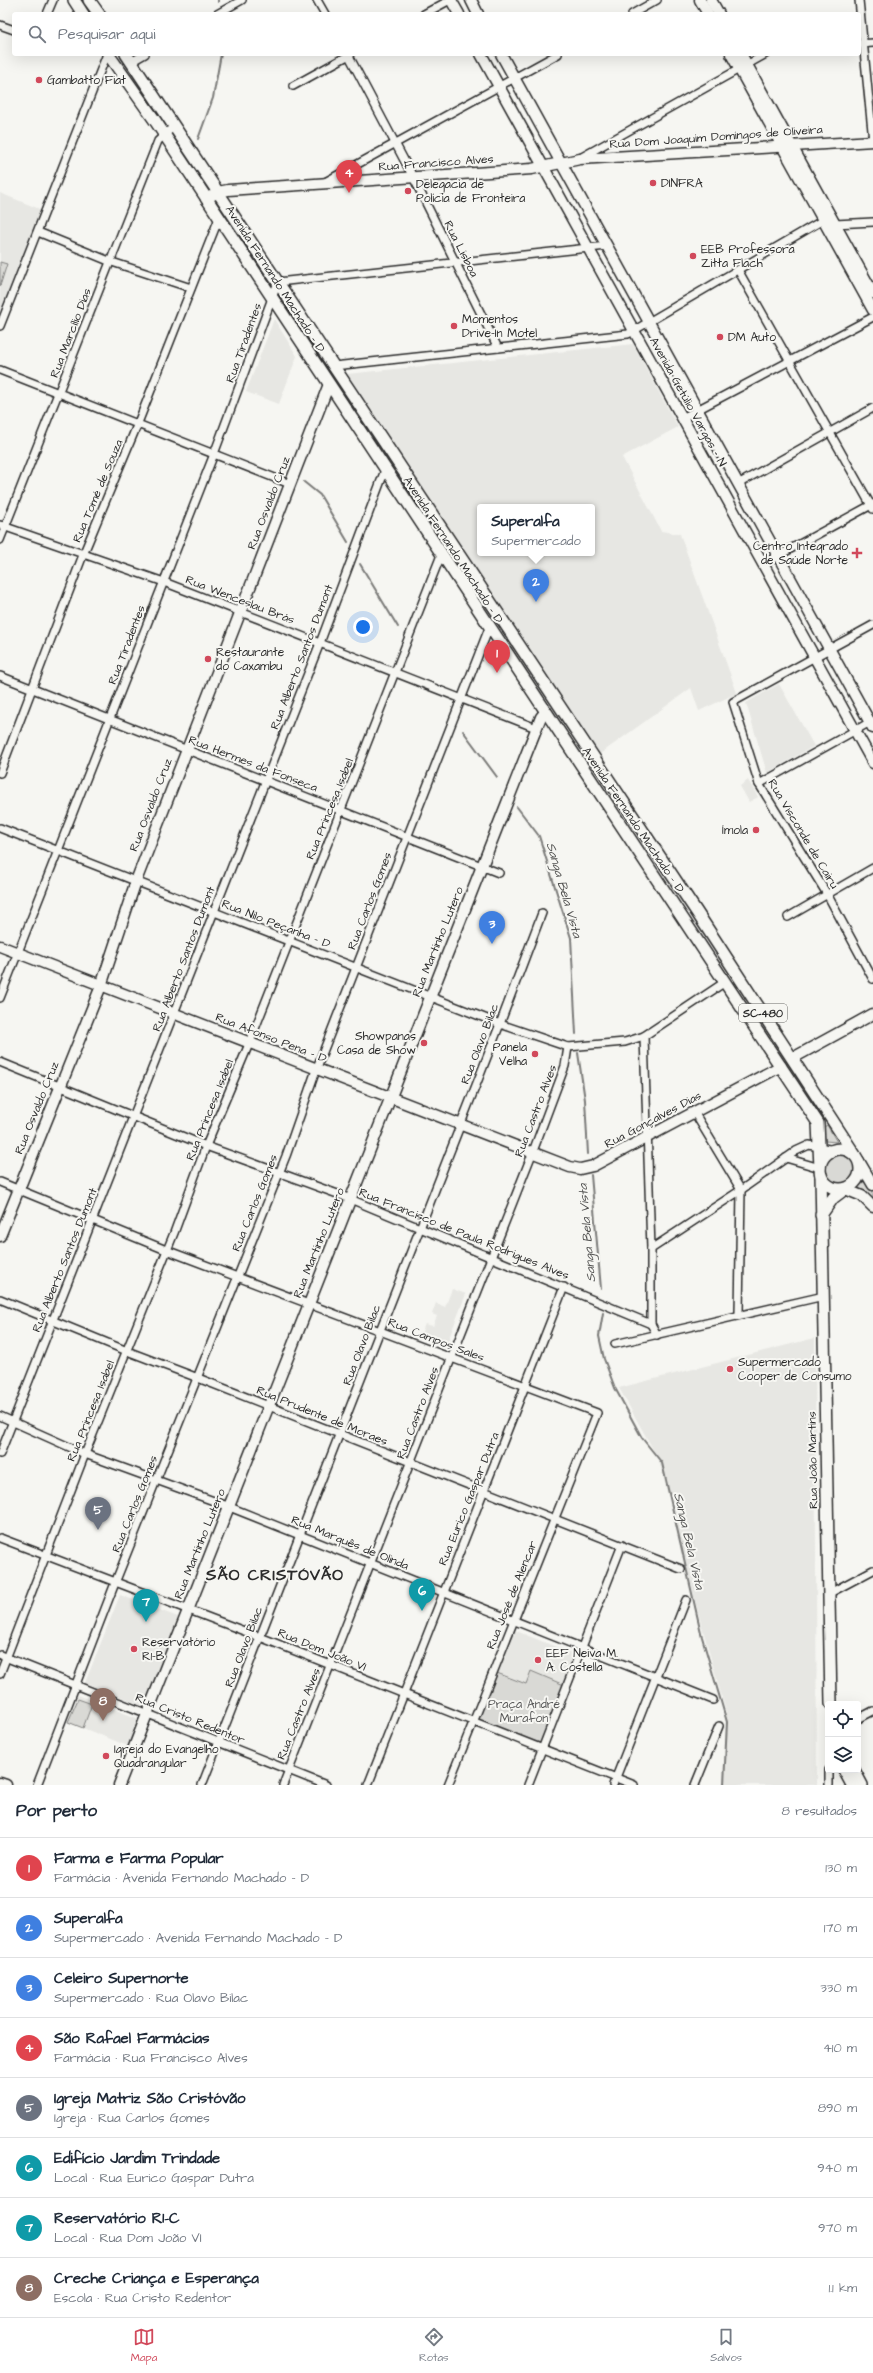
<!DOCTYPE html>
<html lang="pt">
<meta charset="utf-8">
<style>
body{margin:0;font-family:"Architects Daughter",sans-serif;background:#f6f6f7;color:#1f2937}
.controls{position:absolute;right:12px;bottom:12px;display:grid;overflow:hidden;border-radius:4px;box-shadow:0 4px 16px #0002}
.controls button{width:36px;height:36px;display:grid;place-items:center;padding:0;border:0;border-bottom:1px solid #e0e1e3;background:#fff;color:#1f2937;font:20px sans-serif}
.you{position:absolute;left:363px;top:627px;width:14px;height:14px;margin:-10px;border:3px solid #fff;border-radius:50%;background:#1a73e8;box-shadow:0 0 0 6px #1a73e833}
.badge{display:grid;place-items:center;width:26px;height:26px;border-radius:50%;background:#d1495b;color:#fff;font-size:13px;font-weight:700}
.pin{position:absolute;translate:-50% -33px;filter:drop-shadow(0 1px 2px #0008)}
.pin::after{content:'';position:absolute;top:21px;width:14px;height:12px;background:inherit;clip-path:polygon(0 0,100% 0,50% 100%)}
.popup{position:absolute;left:477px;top:504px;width:118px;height:52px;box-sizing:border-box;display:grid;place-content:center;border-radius:4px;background:#fff;filter:drop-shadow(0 1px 3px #0005);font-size:13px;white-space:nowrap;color:#747a83}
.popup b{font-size:15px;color:#1f2937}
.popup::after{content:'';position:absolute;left:50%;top:100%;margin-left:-8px;border:8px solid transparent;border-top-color:#fff}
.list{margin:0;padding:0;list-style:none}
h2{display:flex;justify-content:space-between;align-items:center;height:52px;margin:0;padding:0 16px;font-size:17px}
h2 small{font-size:13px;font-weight:400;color:#747a83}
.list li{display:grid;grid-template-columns:26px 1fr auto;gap:12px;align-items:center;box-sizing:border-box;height:60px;padding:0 16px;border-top:1px solid #e0e1e3}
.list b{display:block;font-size:15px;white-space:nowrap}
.list p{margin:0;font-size:13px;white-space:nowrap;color:#747a83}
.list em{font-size:13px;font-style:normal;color:#747a83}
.icon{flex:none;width:22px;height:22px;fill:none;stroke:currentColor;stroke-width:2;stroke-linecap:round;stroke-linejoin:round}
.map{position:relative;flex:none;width:873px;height:1785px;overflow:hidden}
.search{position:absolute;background:#fff;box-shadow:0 4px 16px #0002;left:12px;right:12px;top:12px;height:44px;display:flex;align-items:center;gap:10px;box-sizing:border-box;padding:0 14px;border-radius:4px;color:#747a83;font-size:15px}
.sheet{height:532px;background:#fff}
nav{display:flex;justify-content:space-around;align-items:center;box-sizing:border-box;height:56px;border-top:1px solid #e0e1e3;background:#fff;font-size:11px;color:#747a83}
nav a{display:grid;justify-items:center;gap:2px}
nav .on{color:#d1495b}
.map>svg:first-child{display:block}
.built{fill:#e7e7e3;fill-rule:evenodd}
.green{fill:#d9d9d5;stroke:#828280}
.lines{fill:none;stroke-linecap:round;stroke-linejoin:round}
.stream{stroke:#7a7a78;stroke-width:2}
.street-casing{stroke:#2b2b2b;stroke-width:10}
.secondary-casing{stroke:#2b2b2b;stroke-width:13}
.primary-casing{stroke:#2b2b2b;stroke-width:14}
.street{stroke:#f6f6f2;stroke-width:7}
.secondary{stroke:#f6f6f2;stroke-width:10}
.primary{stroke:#f6f6f2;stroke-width:11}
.poi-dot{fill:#d1495b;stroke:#f6f6f2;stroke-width:1.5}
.labels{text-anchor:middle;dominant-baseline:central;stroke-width:4;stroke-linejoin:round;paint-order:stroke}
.shield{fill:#f6f6f2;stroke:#686867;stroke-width:1}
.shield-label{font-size:11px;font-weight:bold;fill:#2b2b2b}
.poi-label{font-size:12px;fill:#2b2b2b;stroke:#f6f6f2;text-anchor:start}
.street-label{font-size:12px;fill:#2b2b2b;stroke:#f6f6f2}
.park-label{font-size:12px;fill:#565656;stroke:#f6f6f2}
.water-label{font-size:13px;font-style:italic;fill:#525251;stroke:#f6f6f2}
.district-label{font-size:16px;font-weight:bold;letter-spacing:1px;fill:#2b2b2b;stroke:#f6f6f2}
</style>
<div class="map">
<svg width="873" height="1785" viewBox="0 0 873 1785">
<rect width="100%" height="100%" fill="#f6f6f2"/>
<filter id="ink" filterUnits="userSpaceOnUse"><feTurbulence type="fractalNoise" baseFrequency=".025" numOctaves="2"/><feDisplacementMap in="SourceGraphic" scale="8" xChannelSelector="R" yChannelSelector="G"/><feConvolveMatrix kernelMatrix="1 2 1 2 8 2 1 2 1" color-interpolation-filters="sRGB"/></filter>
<g filter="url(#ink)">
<g class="built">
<path d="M 0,193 L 42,210 L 0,321 Z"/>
<path d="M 274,319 L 297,356 L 279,404 L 246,392 Z"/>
<path d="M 633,344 L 678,427 L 622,457 L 661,531 L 680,534 L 737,693 L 699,711 L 691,688 L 600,754 L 347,374 ZM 480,507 L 592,507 L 592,553 L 480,553 Z"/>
<path d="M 779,684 L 814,746 L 767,773 L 746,703 Z"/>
<path d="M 748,780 L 758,797 L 749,802 L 740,786 Z"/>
<path d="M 452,1289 L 466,1294 L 446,1346 L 420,1336 L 425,1324 L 433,1326 L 437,1316 L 432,1314 L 436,1303 L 445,1307 Z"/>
<path d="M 815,1338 L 817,1785 L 723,1785 L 726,1712 L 699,1616 L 659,1460 L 619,1388 Z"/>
<path d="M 120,1595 L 178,1617 L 144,1706 L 85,1683 Z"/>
<path d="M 514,1630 L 576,1655 L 564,1685 L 531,1672 L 526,1684 L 497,1673 Z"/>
<path d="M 78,1695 L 139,1719 L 128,1746 L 68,1722 Z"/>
</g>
<g class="green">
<path d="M 0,262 L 7,264 L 0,286 Z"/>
<path d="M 827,1125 L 837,1142 L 825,1141 L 824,1127 Z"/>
<circle cx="841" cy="1169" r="16"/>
<path d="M 862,1178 L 873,1194 L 873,1201 L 863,1191 L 855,1188 Z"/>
<path d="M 531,1671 L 564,1685 L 540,1745 L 478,1721 L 497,1673 L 526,1684 Z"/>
<path d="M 78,1699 L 92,1704 L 83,1728 L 68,1722 Z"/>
</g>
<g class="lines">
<g class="stream">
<path d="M 218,2 L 218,0"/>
<path d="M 198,139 L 213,98 L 221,54"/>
<path d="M 304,482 L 320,495 L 348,542"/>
<path d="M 360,564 L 398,627"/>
<path d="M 463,731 L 497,777"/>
<path d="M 517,807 L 539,836 L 571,938 L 576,1034"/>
<path d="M 578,1053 L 585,1100 L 588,1154"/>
<path d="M 591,1175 L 601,1289"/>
<path d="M 603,1313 L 599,1336 L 604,1359 L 615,1388 L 642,1438 L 662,1463 L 702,1637 L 727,1722 L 724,1785"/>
</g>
<defs>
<g id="street">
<path d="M 317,0 L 325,14"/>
<path d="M 859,0 L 873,141"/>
<path d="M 47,14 L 53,0"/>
<path d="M 217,14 L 242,0"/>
<path d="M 424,14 L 450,0"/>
<path d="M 632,14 L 657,0"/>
<path d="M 0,25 L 14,30"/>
<path d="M 859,44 L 873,43"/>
<path d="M 348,54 L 413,177 L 498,348"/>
<path d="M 131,62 L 145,54"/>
<path d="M 293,86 L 351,54"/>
<path d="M 580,158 L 766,54"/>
<path d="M 325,182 L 558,54"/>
<path d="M 38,232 L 109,261 L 191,288"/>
<path d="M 738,270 L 873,509"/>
<path d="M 0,326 L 107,54"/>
<path d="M 334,366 L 628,334 L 823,220 L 835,224 L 873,222"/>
<path d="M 0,370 L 290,484"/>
<path d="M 682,418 L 873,317"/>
<path d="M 738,484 L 873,408"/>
<path d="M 0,525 L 164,582 L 536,728"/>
<path d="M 0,540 L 158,141 L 174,126"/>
<path d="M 763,564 L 873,504"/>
<path d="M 873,625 L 733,702 L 759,784 L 827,894 L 873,979"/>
<path d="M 0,676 L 499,873"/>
<path d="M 0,773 L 83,555 L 138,423 L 219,218"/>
<path d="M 759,784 L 872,721"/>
<path d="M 0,828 L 500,1024 L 568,1047 L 625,1042 L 644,1036 L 725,982"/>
<path d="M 788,917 L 873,868"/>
<path d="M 0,998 L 214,454 L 278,282 L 607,246"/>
<path d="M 644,1036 L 651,1249 L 651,1324 L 657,1335"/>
<path d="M 0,1062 L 206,1146 L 343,1196 L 651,1324"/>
<path d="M 694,1112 L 741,1190 L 739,1314"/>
<path d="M 786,1158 L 820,1168"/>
<path d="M 0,1182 L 166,1250 L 597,1413 L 448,1785"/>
<path d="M 651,1249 L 741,1190 L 796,1151 L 809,1145 L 834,1150"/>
<path d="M 0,1299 L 127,1351 L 198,1378 L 681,1569"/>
<path d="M 615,1344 L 824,1296"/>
<path d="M 0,1416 L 85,1454 L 222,1504 L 713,1700"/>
<path d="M 0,1454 L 320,643 L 385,470"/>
<path d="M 0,1538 L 260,1637 L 634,1785"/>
<path d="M 828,1594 L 873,1570"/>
<path d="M 0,1655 L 326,1785"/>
<path d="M 0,1674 L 85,1454 L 174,1233 L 206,1146 L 249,1044 L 441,555"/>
<path d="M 858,1719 L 873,1711"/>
<path d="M 37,1785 L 115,1583 L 286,1156 L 316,1070 L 489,628"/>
<path d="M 202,1785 L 500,1024 L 542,913"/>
<path d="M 283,1785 L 532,1154 L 565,1066 L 568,1047"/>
<path d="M 368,1785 L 564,1287"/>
<path d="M 528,1785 L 622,1545"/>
<path d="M 613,1785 L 686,1600"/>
<path d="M 695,1785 L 719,1726"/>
<path d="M 829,1785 L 829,1770"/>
</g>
<g id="secondary">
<path d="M 451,0 L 459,14"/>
<path d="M 471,0 L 478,14"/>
<path d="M 700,0 L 708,14"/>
<path d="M 711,0 L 719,14"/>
<path d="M 481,54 L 873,763"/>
<path d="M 501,54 L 873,728"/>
<path d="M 731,54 L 873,310"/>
<path d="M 741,54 L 873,293"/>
<path d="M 206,199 L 218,192 L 228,190 L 532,169 L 580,159 L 873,141"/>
<path d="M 0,946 L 570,1167 L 580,1169 L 593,1166 L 781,1066"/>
<path d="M 793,1058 L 873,1014"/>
<path d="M 859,1161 L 873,1185"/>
<path d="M 845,1189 L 862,1196 L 873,1207"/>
<path d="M 0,1236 L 101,986 L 136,881 L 329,384"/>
<path d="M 0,1783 L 6,1785"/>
<path d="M 119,1785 L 531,742 L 541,717 L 545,712"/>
</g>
<g id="primary">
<path d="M 74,0 L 83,14"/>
<path d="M 89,0 L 99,14"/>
<path d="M 108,54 L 156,122 L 818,1123 L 820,1168"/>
<path d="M 126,54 L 696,911 L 855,1155"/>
<circle cx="840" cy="1169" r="20"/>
<path d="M 821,1175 L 831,1704"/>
<path d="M 821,1215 L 833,1198 L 845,1189"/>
<path d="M 844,1770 L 852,1785"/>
<path d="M 854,1770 L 862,1785"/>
</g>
</defs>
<use href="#street" class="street-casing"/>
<use href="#secondary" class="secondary-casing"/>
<use href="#primary" class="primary-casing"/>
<use href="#street" class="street"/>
<use href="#secondary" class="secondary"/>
<use href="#primary" class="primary"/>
</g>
</g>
<g class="poi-dot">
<circle cx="39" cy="80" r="4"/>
<circle cx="653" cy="183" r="4"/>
<circle cx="408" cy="191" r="4"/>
<circle cx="693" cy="256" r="4"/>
<circle cx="454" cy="326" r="4"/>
<circle cx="720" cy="337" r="4"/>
<path d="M855 547h4v4h4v4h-4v4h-4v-4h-4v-4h4z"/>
<circle cx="208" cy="659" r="4"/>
<circle cx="756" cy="830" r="4"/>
<circle cx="424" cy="1043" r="4"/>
<circle cx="535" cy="1054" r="4"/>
<circle cx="730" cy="1369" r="4"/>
<circle cx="134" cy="1649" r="4"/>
<circle cx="538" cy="1660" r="4"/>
<circle cx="106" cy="1756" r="4"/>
</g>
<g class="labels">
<rect class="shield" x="739" y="1004" width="48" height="18" rx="3"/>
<g class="shield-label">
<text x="763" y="1013">SC-480</text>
</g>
<g class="poi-label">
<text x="47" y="80">Gambatto Fiat</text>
<text x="661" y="183">DINFRA</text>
<text x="416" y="184">Delegacia de<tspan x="416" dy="14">Polícia de Fronteira</tspan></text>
<text x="701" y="249">EEB Professora<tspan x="701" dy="14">Zitta Flach</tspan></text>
<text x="462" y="319">Momentos<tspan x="462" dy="14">Drive-In Motel</tspan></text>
<text x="728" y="337">DM Auto</text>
<text x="848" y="546" text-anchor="end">Centro Integrado<tspan x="848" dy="14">de Saúde Norte</tspan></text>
<text x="216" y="652">Restaurante<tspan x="216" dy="14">do Caxambu</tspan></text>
<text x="748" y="830" text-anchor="end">Ímola</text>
<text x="416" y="1036" text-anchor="end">Showpanas<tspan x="416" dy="14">Casa de Show</tspan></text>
<text x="527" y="1047" text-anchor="end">Panela<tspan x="527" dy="14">Velha</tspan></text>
<text x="738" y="1362">Supermercado<tspan x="738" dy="14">Cooper de Consumo</tspan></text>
<text x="142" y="1642">Reservatório<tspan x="142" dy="14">R1-B</tspan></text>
<text x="546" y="1653">EEF Neiva M.<tspan x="546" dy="14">A. Costella</tspan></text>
<text x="114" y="1749">Igreja do Evangelho<tspan x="114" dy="14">Quadrangular</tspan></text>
</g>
<g class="street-label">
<text transform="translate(716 137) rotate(-4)">Rua Dom Joaquim Domingos de Oliveira</text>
<text transform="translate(436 163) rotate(-4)">Rua Francisco Alves</text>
<text transform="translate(461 249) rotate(63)">Rua Lisboa</text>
<text transform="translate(275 279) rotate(57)">Avenida Fernando Machado - D</text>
<text transform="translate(71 333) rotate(-69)">Rua Marcílio Dias</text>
<text transform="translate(244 343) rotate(-70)">Rua Tiradentes</text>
<text transform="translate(688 402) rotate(61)">Avenida Getúlio Vargas - N</text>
<text transform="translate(98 491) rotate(-67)">Rua Tomé de Souza</text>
<text transform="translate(269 503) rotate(-69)">Rua Osvaldo Cruz</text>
<text transform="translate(453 550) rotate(57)">Avenida Fernando Machado - D</text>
<text transform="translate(240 600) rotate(21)">Rua Wenceslau Brás</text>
<text transform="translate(127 645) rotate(-69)">Rua Tiradentes</text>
<text transform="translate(302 657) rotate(-69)">Rua Alberto Santos Dumont</text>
<text transform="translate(253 764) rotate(21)">Rua Hermes da Fonseca</text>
<text transform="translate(151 805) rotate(-69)">Rua Osvaldo Cruz</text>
<text transform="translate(330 809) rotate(-68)">Rua Princesa Isabel</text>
<text transform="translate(633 820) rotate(56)">Avenida Fernando Machado - D</text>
<text transform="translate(803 834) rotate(59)">Rua Visconde de Cairu</text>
<text transform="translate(370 901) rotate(-69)">Rua Carlos Gomes</text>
<text transform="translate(276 924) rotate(21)">Rua Nilo Peçanha - D</text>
<text transform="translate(438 942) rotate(-68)">Rua Martinho Lutero</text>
<text transform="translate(184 959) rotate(-69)">Rua Alberto Santos Dumont</text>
<text transform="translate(271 1038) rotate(21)">Rua Afonso Pena - D</text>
<text transform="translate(480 1044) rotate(-69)">Rua Olavo Bilac</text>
<text transform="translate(37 1108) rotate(-68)">Rua Osvaldo Cruz</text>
<text transform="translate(210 1110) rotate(-68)">Rua Princesa Isabel</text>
<text transform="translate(536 1111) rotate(-69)">Rua Castro Alves</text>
<text transform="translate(653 1120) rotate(-28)">Rua Gonçalves Dias</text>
<text transform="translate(255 1203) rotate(-68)">Rua Carlos Gomes</text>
<text transform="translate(464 1234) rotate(22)">Rua Francisco de Paula Rodrigues Alves</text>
<text transform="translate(319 1243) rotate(-68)">Rua Martinho Lutero</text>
<text transform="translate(65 1260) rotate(-68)">Rua Alberto Santos Dumont</text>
<text transform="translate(436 1340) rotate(21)">Rua Campos Sales</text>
<text transform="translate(362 1345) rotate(-69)">Rua Olavo Bilac</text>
<text transform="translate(91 1411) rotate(-68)">Rua Princesa Isabel</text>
<text transform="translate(418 1413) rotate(-69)">Rua Castro Alves</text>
<text transform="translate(322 1416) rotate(22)">Rua Prudente de Moraes</text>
<text transform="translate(813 1460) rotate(-91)">Rua João Martins</text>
<text transform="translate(469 1499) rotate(-68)">Rua Eurico Gaspar Dutra</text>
<text transform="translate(135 1504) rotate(-68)">Rua Carlos Gomes</text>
<text transform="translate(350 1543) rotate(22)">Rua Marquês de Olinda</text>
<text transform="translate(200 1544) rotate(-68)">Rua Martinho Lutero</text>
<text transform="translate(512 1595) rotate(-68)">Rua José de Alencar</text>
<text transform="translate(244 1647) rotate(-69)">Rua Olavo Bilac</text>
<text transform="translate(322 1650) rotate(22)">Rua Dom João VI</text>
<text transform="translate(299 1714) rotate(-68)">Rua Castro Alves</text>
<text transform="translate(190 1719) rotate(22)">Rua Cristo Redentor</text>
</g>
<g class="park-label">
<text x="524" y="1704">Praça André<tspan x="524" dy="14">Murafon</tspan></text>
</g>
<g class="water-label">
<text transform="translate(564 890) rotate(74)">Sanga Bela Vista</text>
<text transform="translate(587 1233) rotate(-95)">Sanga Bela Vista</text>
<text transform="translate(689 1541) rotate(77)">Sanga Bela Vista</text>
</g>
<g class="district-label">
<text x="275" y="1575">SÃO CRISTÓVÃO</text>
</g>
</g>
</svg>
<div class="controls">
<button><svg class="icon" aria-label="locate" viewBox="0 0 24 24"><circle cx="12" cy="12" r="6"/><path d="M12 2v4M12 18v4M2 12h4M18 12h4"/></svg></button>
<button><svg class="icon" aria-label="layers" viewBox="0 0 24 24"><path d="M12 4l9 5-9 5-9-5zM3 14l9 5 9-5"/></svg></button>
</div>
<div class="you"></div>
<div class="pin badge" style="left:497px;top:673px;background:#e0444e">1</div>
<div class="pin badge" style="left:536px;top:602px;background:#3f7fe0">2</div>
<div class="popup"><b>Superalfa</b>Supermercado</div>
<div class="pin badge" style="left:492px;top:944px;background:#3f7fe0">3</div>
<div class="pin badge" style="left:349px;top:193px;background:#e0444e">4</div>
<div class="pin badge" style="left:98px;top:1530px;background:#6b7280">5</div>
<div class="pin badge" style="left:422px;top:1611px;background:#0f9aa8">6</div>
<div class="pin badge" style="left:146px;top:1622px;background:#0f9aa8">7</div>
<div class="pin badge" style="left:103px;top:1721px;background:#8d6e63">8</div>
<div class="search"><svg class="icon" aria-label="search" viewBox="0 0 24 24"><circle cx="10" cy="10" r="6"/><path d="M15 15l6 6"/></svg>Pesquisar aqui</div>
</div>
<section class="sheet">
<h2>Por perto<small>8 resultados</small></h2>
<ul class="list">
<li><span class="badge" style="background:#e0444e">1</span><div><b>Farma e Farma Popular</b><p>Farmácia · Avenida Fernando Machado - D</p></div><em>130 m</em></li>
<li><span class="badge" style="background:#3f7fe0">2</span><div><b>Superalfa</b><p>Supermercado · Avenida Fernando Machado - D</p></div><em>170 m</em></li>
<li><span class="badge" style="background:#3f7fe0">3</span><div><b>Celeiro Supernorte</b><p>Supermercado · Rua Olavo Bilac</p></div><em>330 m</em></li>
<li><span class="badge" style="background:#e0444e">4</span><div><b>São Rafael Farmácias</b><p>Farmácia · Rua Francisco Alves</p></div><em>410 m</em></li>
<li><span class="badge" style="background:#6b7280">5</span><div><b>Igreja Matriz São Cristóvão</b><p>Igreja · Rua Carlos Gomes</p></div><em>890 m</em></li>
<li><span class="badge" style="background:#0f9aa8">6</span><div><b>Edifício Jardim Trindade</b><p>Local · Rua Eurico Gaspar Dutra</p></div><em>940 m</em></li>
<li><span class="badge" style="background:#0f9aa8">7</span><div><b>Reservatório R1-C</b><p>Local · Rua Dom João VI</p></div><em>970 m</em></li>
<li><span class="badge" style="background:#8d6e63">8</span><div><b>Creche Criança e Esperança</b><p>Escola · Rua Cristo Redentor</p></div><em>1.1 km</em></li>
</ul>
</section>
<nav>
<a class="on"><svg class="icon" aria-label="map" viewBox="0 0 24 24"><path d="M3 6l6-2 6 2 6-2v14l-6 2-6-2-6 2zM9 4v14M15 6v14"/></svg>Mapa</a>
<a><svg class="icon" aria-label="directions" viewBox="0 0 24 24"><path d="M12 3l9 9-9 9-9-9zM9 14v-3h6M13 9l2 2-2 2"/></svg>Rotas</a>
<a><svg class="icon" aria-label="saved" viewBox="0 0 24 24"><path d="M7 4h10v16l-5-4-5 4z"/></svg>Salvos</a>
</nav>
